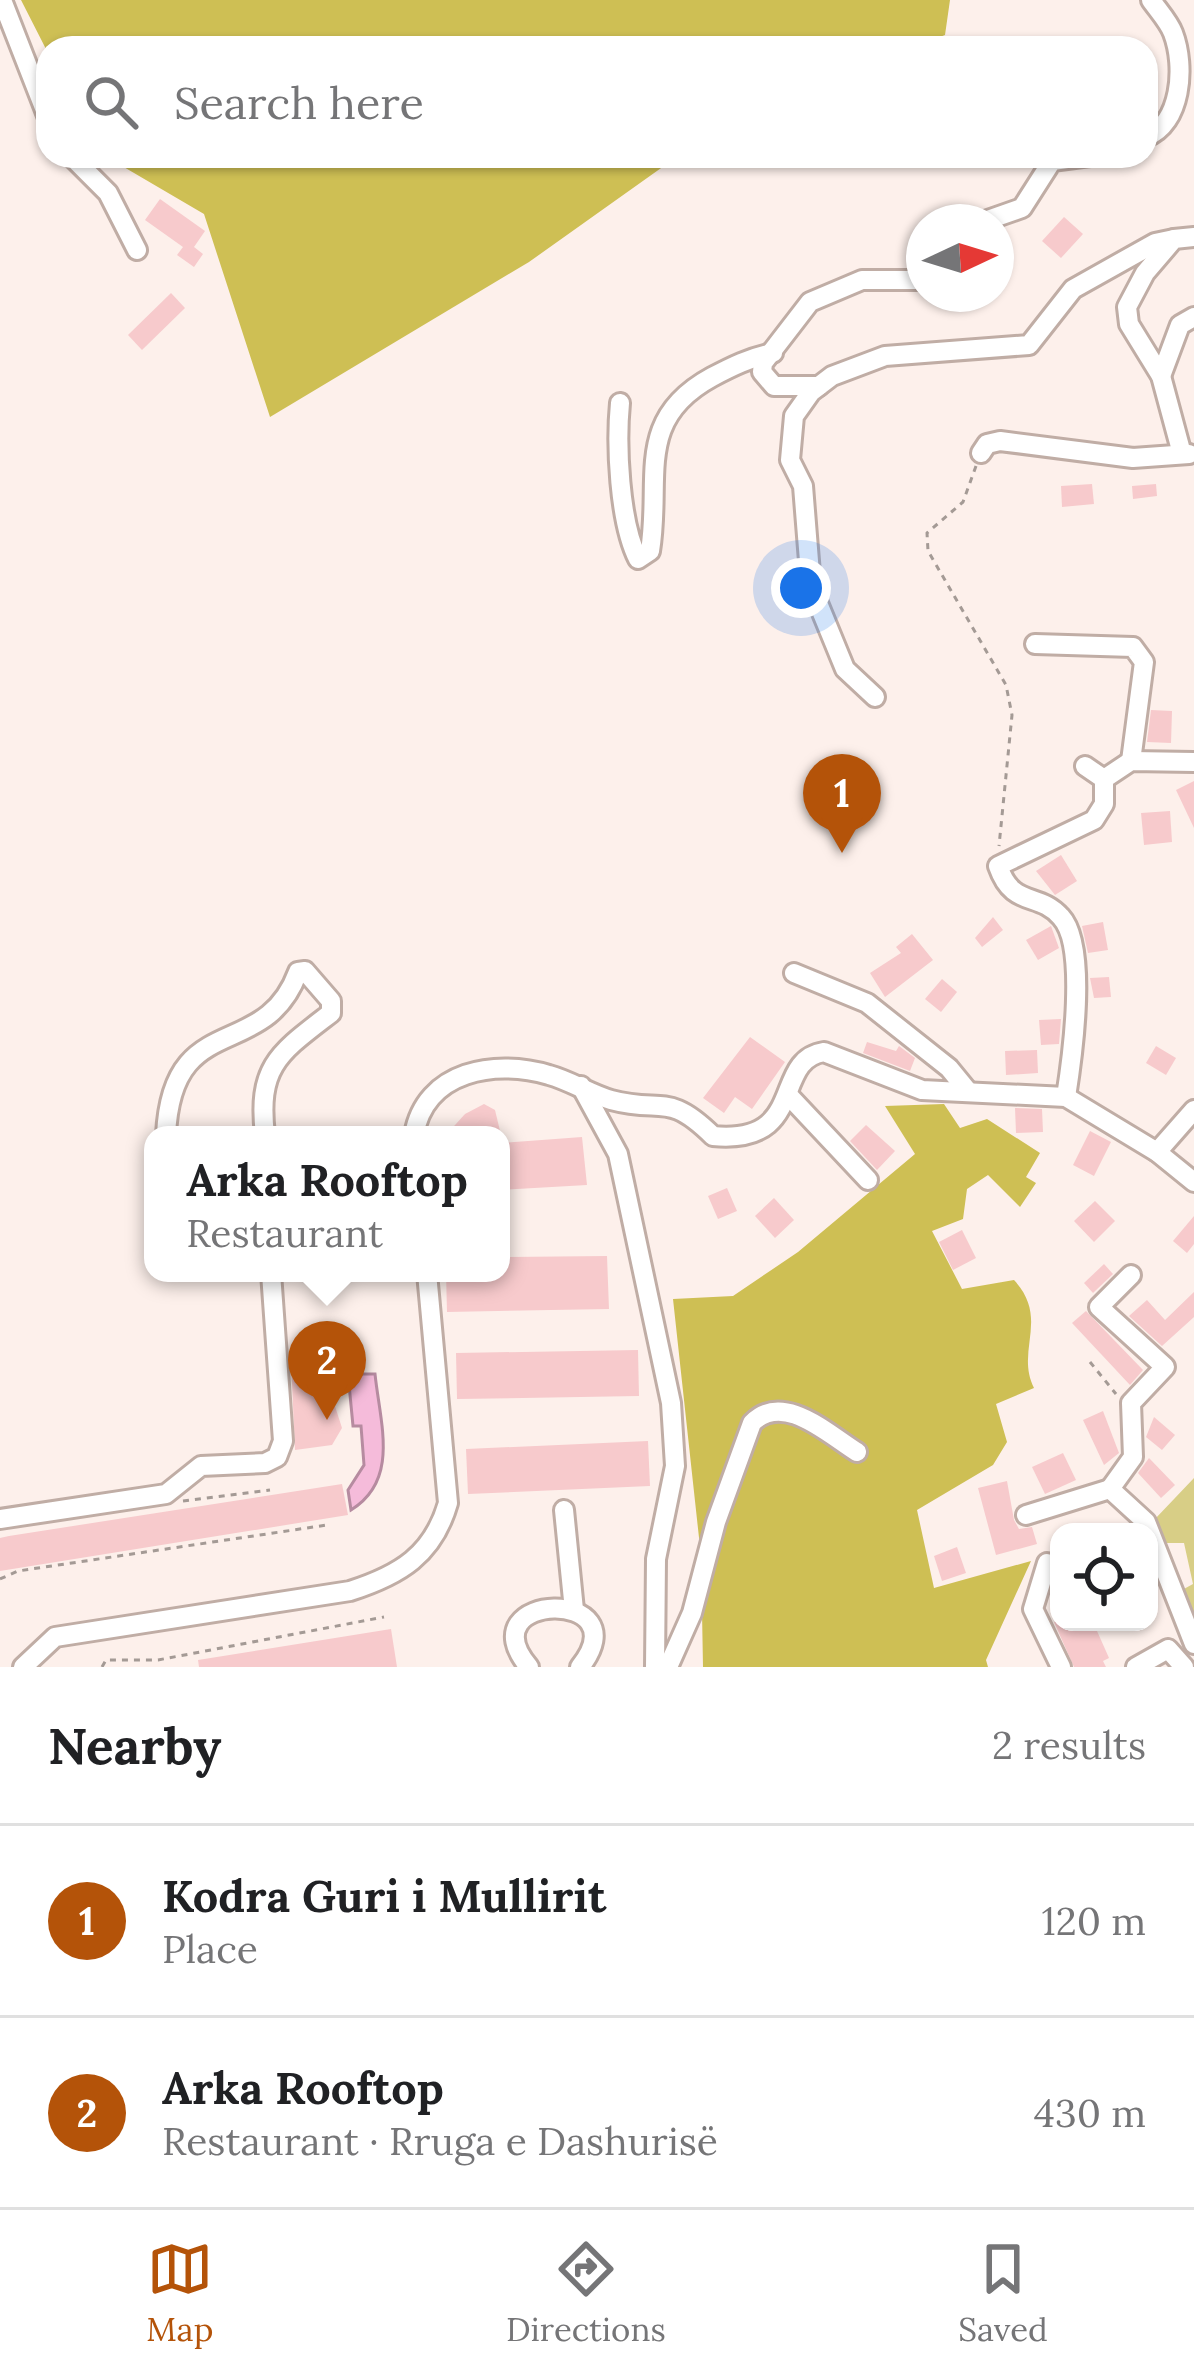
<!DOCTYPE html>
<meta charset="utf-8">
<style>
body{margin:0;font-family:Lora,serif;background:#f2f2f2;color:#202124}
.controls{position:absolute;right:36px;bottom:36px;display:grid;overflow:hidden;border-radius:24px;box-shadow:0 3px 9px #0004}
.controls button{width:108px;height:108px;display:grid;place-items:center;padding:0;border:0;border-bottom:3px solid #e0e0e0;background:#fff;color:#202124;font:60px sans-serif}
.compass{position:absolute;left:906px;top:204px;width:108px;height:108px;border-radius:50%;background:#fff;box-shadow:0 3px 9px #0004;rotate:86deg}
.you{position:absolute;left:801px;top:588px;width:42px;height:42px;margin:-30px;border:9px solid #fff;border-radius:50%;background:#1a73e8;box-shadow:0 0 0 18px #1a73e833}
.badge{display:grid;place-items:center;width:78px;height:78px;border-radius:50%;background:#b45309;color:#fff;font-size:39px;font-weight:700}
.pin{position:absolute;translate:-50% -99px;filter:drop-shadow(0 3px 6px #0008)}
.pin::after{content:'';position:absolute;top:63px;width:42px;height:36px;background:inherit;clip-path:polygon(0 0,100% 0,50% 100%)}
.popup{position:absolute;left:144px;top:1126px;width:366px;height:156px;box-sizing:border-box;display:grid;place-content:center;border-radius:24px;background:#fff;filter:drop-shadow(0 3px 9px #0005);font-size:39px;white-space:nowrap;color:#757577}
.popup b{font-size:45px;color:#202124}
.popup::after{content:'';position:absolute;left:50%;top:100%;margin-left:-24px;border:24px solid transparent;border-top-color:#fff}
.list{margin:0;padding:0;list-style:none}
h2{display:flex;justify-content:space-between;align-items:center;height:156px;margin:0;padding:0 48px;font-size:51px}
h2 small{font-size:39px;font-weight:400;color:#757577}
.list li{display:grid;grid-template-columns:78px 1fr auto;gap:36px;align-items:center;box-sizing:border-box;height:192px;padding:0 48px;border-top:3px solid #e0e0e0}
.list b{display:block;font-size:45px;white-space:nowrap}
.list p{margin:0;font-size:39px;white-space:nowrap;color:#757577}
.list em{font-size:39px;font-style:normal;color:#757577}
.icon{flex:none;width:66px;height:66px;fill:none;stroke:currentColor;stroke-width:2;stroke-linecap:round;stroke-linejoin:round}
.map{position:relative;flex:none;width:1194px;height:1667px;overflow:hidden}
.search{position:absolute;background:#fff;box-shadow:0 3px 9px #0004;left:36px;right:36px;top:36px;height:132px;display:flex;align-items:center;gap:30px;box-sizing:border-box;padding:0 42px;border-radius:36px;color:#757577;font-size:45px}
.sheet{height:540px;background:#fff}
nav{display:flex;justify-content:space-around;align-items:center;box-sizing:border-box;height:168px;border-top:3px solid #e0e0e0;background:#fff;font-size:33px;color:#757577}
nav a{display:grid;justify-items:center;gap:6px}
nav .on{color:#b45309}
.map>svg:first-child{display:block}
.green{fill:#d8ce86}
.forest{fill:#cebf54}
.water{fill:#f5bbda;stroke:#b68ba0;stroke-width:3}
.building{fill:#f7cacc}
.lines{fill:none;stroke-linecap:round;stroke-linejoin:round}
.minor-casing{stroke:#c0ada5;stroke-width:24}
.path{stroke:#a49a95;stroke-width:3;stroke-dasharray:6 6;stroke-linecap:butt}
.minor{stroke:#fff;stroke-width:18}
</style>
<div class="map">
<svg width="1194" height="1667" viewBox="0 0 1194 1667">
<rect width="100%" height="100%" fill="#fdf0eb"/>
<path class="green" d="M 1194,1478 L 1194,1627 L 1182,1590 L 1193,1584 L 1184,1543 L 1163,1543 L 1155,1519 Z"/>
<g class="forest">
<path d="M 21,0 L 950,0 L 945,35 L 911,48 L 48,48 L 48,53 Z"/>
<path d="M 105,156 L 678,156 L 529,262 L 270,417 L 204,214 Z"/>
<path d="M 944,1104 L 960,1128 L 987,1119 L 1040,1153 L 1026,1177 L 1036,1183 L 1020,1207 L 988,1175 L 967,1189 L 963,1219 L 932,1231 L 962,1289 L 1014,1280 C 1050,1319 1015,1350 1034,1388 L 996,1404 L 1007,1442 L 993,1465 L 917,1510 L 934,1588 L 1031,1561 L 986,1660 L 988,1667 L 703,1667 L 701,1556 L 673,1299 L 733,1296 L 798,1252 L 915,1154 L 885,1106 Z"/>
</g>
<path class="water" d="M 348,1374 L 375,1374 C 380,1423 400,1480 351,1510 L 348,1490 L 364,1465 L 361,1426 L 353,1426 Z"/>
<g class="building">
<path d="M 160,199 L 205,231 L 194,247 L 203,254 L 194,267 L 177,255 L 183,247 L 145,220 Z"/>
<path d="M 1064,217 L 1083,234 L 1061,258 L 1042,241 Z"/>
<path d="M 171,293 L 185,308 L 142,350 L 128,335 Z"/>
<path d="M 1092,484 L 1094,504 L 1062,507 L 1061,486 Z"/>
<path d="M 1156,484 L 1157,496 L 1133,499 L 1132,486 Z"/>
<path d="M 1151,710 L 1172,711 L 1171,743 L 1147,742 Z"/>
<path d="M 1194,781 L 1194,828 L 1176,790 Z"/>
<path d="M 1170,811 L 1172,842 L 1144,845 L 1141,813 Z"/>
<path d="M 1061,855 L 1077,881 L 1055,895 L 1036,871 Z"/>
<path d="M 993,917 L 1003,930 L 982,947 L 975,938 Z"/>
<path d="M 1103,922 L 1108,950 L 1088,953 L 1082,926 Z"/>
<path d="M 1051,926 L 1059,948 L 1038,960 L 1026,940 Z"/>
<path d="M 912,934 L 933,960 L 885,997 L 870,973 L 901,953 L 896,947 Z"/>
<path d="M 1109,977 L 1111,997 L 1094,998 L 1090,978 Z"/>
<path d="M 942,979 L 957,992 L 941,1012 L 925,999 Z"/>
<path d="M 1061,1019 L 1059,1044 L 1041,1045 L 1039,1020 Z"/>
<path d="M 750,1037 L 785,1062 L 752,1109 L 735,1097 L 724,1113 L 703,1098 Z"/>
<path d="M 867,1042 L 896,1051 L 899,1046 L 915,1058 L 910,1071 L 863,1053 Z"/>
<path d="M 1156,1046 L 1176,1058 L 1166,1075 L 1146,1063 Z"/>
<path d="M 1037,1050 L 1038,1073 L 1006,1075 L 1005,1051 Z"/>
<path d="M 484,1104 L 495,1110 L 501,1135 L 446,1135 L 465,1114 Z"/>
<path d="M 1015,1108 L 1042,1109 L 1043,1132 L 1016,1133 Z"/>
<path d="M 866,1125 L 895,1151 L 877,1170 L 850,1141 Z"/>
<path d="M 1090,1131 L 1111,1142 L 1094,1176 L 1073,1165 Z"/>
<path d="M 582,1137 L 587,1185 L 501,1190 L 501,1143 Z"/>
<path d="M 727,1188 L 737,1211 L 718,1219 L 708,1196 Z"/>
<path d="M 774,1198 L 794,1220 L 775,1238 L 755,1216 Z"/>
<path d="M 1095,1201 L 1115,1221 L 1094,1242 L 1074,1221 Z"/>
<path d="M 1194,1216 L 1194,1244 L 1187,1253 L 1173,1241 Z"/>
<path d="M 962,1230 L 976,1258 L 953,1270 L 939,1242 Z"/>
<path d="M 607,1256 L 609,1309 L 447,1312 L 446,1273 L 501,1273 L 501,1257 Z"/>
<path d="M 1104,1264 L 1113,1274 L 1093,1293 L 1084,1283 Z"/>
<path d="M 1194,1292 L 1194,1317 L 1162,1346 L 1129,1316 L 1147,1300 L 1165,1320 Z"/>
<path d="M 1086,1311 L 1143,1370 L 1130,1385 L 1072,1323 Z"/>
<path d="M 638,1350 L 639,1396 L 457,1399 L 456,1353 Z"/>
<path d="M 306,1360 L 308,1388 L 334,1403 L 342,1428 L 332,1445 L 295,1450 L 291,1361 Z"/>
<path d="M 1103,1411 L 1119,1453 L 1104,1465 L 1083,1420 Z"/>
<path d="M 1154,1417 L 1175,1435 L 1162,1450 L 1146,1437 Z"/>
<path d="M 648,1441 L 650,1486 L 468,1494 L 466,1449 Z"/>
<path d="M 1063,1453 L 1076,1480 L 1045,1494 L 1032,1467 Z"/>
<path d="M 1149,1458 L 1175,1485 L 1161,1498 L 1138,1473 Z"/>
<path d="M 1007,1481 L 1014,1520 L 1019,1529 L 1032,1527 L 1037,1544 L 996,1555 L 978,1488 Z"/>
<path d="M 342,1484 L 348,1515 L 0,1571 L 0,1538 L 9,1536 Z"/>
<path d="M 957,1547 L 966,1573 L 942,1581 L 934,1556 Z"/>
<path d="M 1054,1622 L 1093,1622 L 1109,1658 L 1103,1661 L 1106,1667 L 1074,1667 Z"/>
<path d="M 391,1629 L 397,1667 L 199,1667 L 198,1660 Z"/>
</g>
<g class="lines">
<defs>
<g id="minor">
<path d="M 2,0 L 48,118"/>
<path d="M 1146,137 C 1181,124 1186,67 1173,33 C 1169,22 1158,10 1151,0"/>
<path d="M 71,156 L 108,193 L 137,250"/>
<path d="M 982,222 L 1022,208 L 1052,161 L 1090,156"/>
<path d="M 1161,376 L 1180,325 L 1194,317"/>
<path d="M 819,386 L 774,386 L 762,372 L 763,363 L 810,302 L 862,280 L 924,280"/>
<path d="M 620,403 C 616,444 619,521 638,559 L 650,551 C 662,479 633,420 712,377 C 731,367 751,357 773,353"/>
<path d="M 981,453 L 987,444 L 1000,441 L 1133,458 L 1189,454"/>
<path d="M 1182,454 L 1161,376 L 1129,324 L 1127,307 L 1145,273 L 1174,239 L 1194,237"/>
<path d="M 1035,644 L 1133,647 L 1144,662 L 1131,761"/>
<path d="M 875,697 L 845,669 L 811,586 L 803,486 L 790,460 L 794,416 L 811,392 L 832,376 L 885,356 L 1029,345 L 1073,289 L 1155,243 L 1174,239"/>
<path d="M 1085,766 L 1104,779 L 1131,761 L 1194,762"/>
<path d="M 794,973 L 867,1003 L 949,1068 L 967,1090"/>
<path d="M 581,1086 L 618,1154 L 671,1403 L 675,1466 L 656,1559 L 655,1667"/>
<path d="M 790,1097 L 868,1180"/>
<path d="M 1066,1097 C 1072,1059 1088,946 1061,917 C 1038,891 1013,909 998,866 L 1094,820 L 1104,804 L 1104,779"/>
<path d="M 166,1135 C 172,1007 264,1064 298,972 L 305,971 L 331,1001 L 331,1013 C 279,1053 257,1066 265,1135"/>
<path d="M 414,1135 C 425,1070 496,1059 549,1075 C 571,1081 590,1094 611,1100 C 663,1114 667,1091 713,1136 C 808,1145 771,1060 824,1052 L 922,1090 L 1066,1097 L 1157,1152 L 1194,1182"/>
<path d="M 1157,1152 L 1194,1110"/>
<path d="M 1110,1489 L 1133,1457 L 1131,1403 L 1165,1367 L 1099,1307 L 1131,1275"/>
<path d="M 1110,1489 L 1146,1522 L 1194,1644"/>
<path d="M 564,1510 L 574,1610"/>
<path d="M 1026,1515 L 1110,1489"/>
<path d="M 0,1519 L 166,1494 L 201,1466 L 265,1463 L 277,1457 L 283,1441 L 271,1273"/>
<path d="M 1047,1563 L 1033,1609 L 1061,1667"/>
<path d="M 23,1667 L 55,1637 L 350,1591 C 400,1575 433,1555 448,1503 L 427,1273"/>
<path d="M 529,1667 C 465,1591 643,1587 580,1667"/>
<path d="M 668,1667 L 692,1613 L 716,1522 L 752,1423 C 783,1391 828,1434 857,1452"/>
<path d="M 1136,1667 L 1168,1649 L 1184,1667"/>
</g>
</defs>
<use href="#minor" class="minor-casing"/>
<g class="path">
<path d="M 976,466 L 963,502 L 927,533 L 928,551 L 1006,685 L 1012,715 L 999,846"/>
<path d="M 1090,1362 L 1116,1394"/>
<path d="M 183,1501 L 270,1490"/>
<path d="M 0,1579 L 18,1571 L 327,1525"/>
<path d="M 102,1667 L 106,1660 L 158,1660 L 384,1617"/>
</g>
<use href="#minor" class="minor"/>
</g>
</svg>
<div class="controls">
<button><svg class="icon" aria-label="locate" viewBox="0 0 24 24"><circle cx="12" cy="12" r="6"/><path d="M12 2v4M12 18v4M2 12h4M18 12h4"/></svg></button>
</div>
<svg class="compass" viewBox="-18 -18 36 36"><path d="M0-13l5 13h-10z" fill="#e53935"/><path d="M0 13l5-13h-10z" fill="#757577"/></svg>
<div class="you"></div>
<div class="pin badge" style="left:842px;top:853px">1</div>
<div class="pin badge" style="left:327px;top:1420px">2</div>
<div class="popup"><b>Arka Rooftop</b>Restaurant</div>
<div class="search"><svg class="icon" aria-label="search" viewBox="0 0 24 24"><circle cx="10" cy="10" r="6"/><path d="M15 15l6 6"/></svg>Search here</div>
</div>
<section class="sheet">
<h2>Nearby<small>2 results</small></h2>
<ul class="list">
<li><span class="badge">1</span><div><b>Kodra Guri i Mullirit</b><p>Place</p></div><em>120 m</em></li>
<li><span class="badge">2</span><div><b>Arka Rooftop</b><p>Restaurant · Rruga e Dashurisë</p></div><em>430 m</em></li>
</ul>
</section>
<nav>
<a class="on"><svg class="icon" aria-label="map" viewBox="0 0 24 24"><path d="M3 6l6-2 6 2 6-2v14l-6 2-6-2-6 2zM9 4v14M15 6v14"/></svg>Map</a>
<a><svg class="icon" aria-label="directions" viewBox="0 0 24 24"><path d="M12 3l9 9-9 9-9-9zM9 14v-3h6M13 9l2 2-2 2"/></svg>Directions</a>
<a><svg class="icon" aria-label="saved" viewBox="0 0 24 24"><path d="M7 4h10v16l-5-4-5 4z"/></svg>Saved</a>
</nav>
